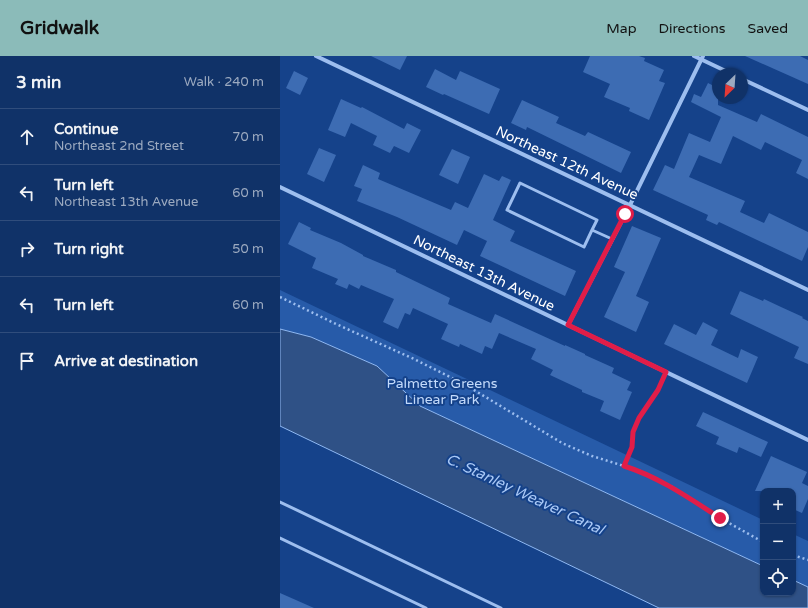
<!DOCTYPE html>
<meta charset="utf-8">
<style>
body{margin:0;font-family:"Varela Round",sans-serif;background:#193a6e;color:#f1f3f6}
.controls{position:absolute;right:12px;bottom:12px;display:grid;overflow:hidden;border-radius:8px;box-shadow:0 1px 3px #0004}
.controls button{width:36px;height:36px;display:grid;place-items:center;padding:0;border:0;border-bottom:1px solid #304d7c;background:#103268;color:#f1f3f6;font:20px sans-serif}
.compass{position:absolute;left:432px;top:12px;width:36px;height:36px;border-radius:50%;background:#103268;box-shadow:0 1px 3px #0004;rotate:205deg}
.stop{position:absolute;width:12px;height:12px;margin:-9px;border:3px solid #e11d48;border-radius:50%;background:#fff}
.stop.end{background:#e11d48;border-color:#fff;box-shadow:0 1px 4px #0008}
.list{margin:0;padding:0;list-style:none}
h2{display:flex;justify-content:space-between;align-items:center;height:52px;margin:0;padding:0 16px;font-size:17px}
h2 small{font-size:13px;font-weight:400;color:#9caac0}
.list li{display:grid;grid-template-columns:26px 1fr auto;gap:12px;align-items:center;box-sizing:border-box;height:56px;padding:0 16px;border-top:1px solid #304d7c}
.list b{display:block;font-size:15px;white-space:nowrap}
.list p{margin:0;font-size:13px;white-space:nowrap;color:#9caac0}
.list em{font-size:13px;font-style:normal;color:#9caac0}
.icon{flex:none;width:22px;height:22px;fill:none;stroke:currentColor;stroke-width:2;stroke-linecap:round;stroke-linejoin:round}
.map{position:relative;flex:none;width:528px;height:552px;overflow:hidden}
header{display:flex;align-items:center;gap:24px;box-sizing:border-box;height:56px;padding:0 20px;background:#8bbbb9;color:#111}
header strong{font-size:19px}
nav{display:flex;gap:22px;margin-inline-start:auto;font-size:14px}
main{display:flex}
aside{flex:1;background:#103268}
.map>svg:first-child{display:block}
.green{fill:#275ba9}
.water{fill:#2f5186;stroke:#8fb8f2}
.building{fill:#3d6cb3}
.lines{fill:none;stroke-linecap:round;stroke-linejoin:round}
.path{stroke:#9dbeef;stroke-width:2.5;stroke-dasharray:2 3;stroke-linecap:butt}
.service{stroke:#9dbeef;stroke-width:3}
.minor{stroke:#9dbeef;stroke-width:4}
.route{stroke:#e11d48;stroke-width:5}
.labels{text-anchor:middle;dominant-baseline:central;stroke-width:4;stroke-linejoin:round;paint-order:stroke}
.street-label{font-size:14px;fill:#fff;stroke:#15428a}
.park-label{font-size:14px;fill:#c3dafb;stroke:#15428a}
.water-label{font-size:15px;font-style:italic;fill:#a9c8f6;stroke:#15428a}
</style>
<header>
<strong>Gridwalk</strong>
<nav><a>Map</a><a>Directions</a><a>Saved</a></nav>
</header>
<main>
<aside>
<h2>3 min<small>Walk · 240 m</small></h2>
<ul class="list">
<li><svg class="icon" aria-label="ahead" viewBox="0 0 24 24"><path d="M12 20V5M6 11l6-6 6 6"/></svg><div><b>Continue</b><p>Northeast 2nd Street</p></div><em>70 m</em></li>
<li><svg class="icon" aria-label="left" viewBox="0 0 24 24"><path d="M17 20v-9H6M10 6l-5 5 5 5"/></svg><div><b>Turn left</b><p>Northeast 13th Avenue</p></div><em>60 m</em></li>
<li><svg class="icon" aria-label="right" viewBox="0 0 24 24"><path d="M7 20v-9h11M14 6l5 5-5 5"/></svg><div><b>Turn right</b></div><em>50 m</em></li>
<li><svg class="icon" aria-label="left" viewBox="0 0 24 24"><path d="M17 20v-9H6M10 6l-5 5 5 5"/></svg><div><b>Turn left</b></div><em>60 m</em></li>
<li><svg class="icon" aria-label="arrive" viewBox="0 0 24 24"><path d="M6 21V4h12l-3 4 3 4H6"/></svg><div><b>Arrive at destination</b></div></li>
</ul>
</aside>
<div class="map">
<svg width="528" height="552" viewBox="0 0 528 552">
<rect width="100%" height="100%" fill="#15428a"/>
<g class="green">
<path d="M 0,234 L 483,464 L 483,510 L 140,350 L 97,310 L 31,281 L 0,273 Z"/>
<path d="M 513,478 L 528,485 L 528,531 L 513,524 Z"/>
</g>
<path class="water" d="M 0,273 L 31,281 L 97,310 L 140,350 L 483,510 L 483,537 L 513,537 L 513,524 L 528,531 L 528,552 L 379,552 L 0,370 Z"/>
<g class="building">
<path d="M 91,0 L 127,0 L 120,14 Z"/>
<path d="M 310,0 L 359,0 L 365,2 L 364,5 L 384,14 L 379,25 L 385,27 L 369,64 L 349,55 L 350,52 L 324,41 L 330,28 L 303,16 Z"/>
<path d="M 465,0 L 520,0 L 528,4 L 528,28 Z"/>
<path d="M 155,13 L 176,24 L 180,15 L 220,33 L 209,58 L 164,38 L 163,39 L 146,31 Z"/>
<path d="M 14,15 L 28,22 L 20,39 L 6,32 Z"/>
<path d="M 428,27 L 438,32 L 438,49 L 477,66 L 481,58 L 528,81 L 528,123 L 516,117 L 522,104 L 485,86 L 481,94 L 453,80 L 441,108 L 419,99 L 409,121 L 465,145 L 460,156 L 484,167 L 489,157 L 528,176 L 528,191 L 522,205 L 439,166 L 437,169 L 426,164 L 428,159 L 373,134 L 385,109 L 394,113 L 409,77 L 430,86 L 441,61 L 411,46 L 414,38 L 421,41 Z"/>
<path d="M 61,43 L 81,52 L 82,51 L 124,73 L 127,67 L 141,74 L 129,97 L 114,90 L 110,97 L 93,89 L 97,80 L 71,67 L 65,81 L 48,74 Z"/>
<path d="M 242,44 L 279,61 L 276,67 L 305,80 L 308,76 L 351,96 L 341,117 L 247,71 L 246,74 L 231,67 Z"/>
<path d="M 39,92 L 56,99 L 44,126 L 27,118 Z"/>
<path d="M 172,93 L 190,101 L 178,128 L 159,119 Z"/>
<path d="M 83,109 L 100,117 L 98,123 L 171,154 L 175,146 L 188,152 L 204,118 L 219,125 L 222,120 L 231,124 L 213,164 L 235,175 L 230,185 L 296,215 L 285,240 L 200,200 L 207,185 L 184,174 L 177,189 L 117,161 L 77,145 L 82,133 L 74,130 Z"/>
<path d="M 19,166 L 31,172 L 30,174 L 61,187 L 83,199 L 83,200 L 116,214 L 116,216 L 170,242 L 168,248 L 211,267 L 215,258 L 285,290 L 285,289 L 305,298 L 305,299 L 334,312 L 332,317 L 351,326 L 347,334 L 352,336 L 340,364 L 320,355 L 324,345 L 302,336 L 302,334 L 270,319 L 273,314 L 251,303 L 256,293 L 219,277 L 212,293 L 205,290 L 202,298 L 180,288 L 179,291 L 161,283 L 168,268 L 133,252 L 130,259 L 125,257 L 118,273 L 103,266 L 114,243 L 81,229 L 79,233 L 69,228 L 67,233 L 55,228 L 58,223 L 32,212 L 36,202 L 8,188 Z"/>
<path d="M 352,170 L 381,182 L 356,240 L 369,246 L 356,276 L 324,261 L 345,216 L 334,211 Z"/>
<path d="M 460,235 L 483,245 L 484,243 L 501,251 L 523,261 L 522,262 L 528,265 L 528,308 L 514,302 L 519,291 L 450,258 Z"/>
<path d="M 423,266 L 438,274 L 431,289 L 458,302 L 461,293 L 478,301 L 467,327 L 384,288 L 394,268 L 416,279 Z"/>
<path d="M 423,356 L 488,386 L 481,401 L 459,391 L 457,397 L 436,388 L 439,381 L 416,370 Z"/>
<path d="M 491,400 L 527,416 L 522,427 L 528,430 L 528,443 L 522,457 L 513,453 L 513,435 L 475,435 Z"/>
<path d="M 0,537 L 34,552 L 0,552 Z"/>
</g>
<g class="lines">
<g class="path">
<path d="M 0,241 L 56,268 L 134,303 L 184,328 L 282,387 L 312,400 L 360,415 L 394,432 L 440,462 L 483,486"/>
<path d="M 344,410 L 352,391 L 353,376 L 359,362 L 378,333 L 384,322"/>
<path d="M 513,499 L 528,504"/>
</g>
<g class="service">
<path d="M 312,174 L 317,164 L 240,127 L 227,154 L 304,191 L 312,174 L 332,183"/>
<path d="M 0,446 L 221,552"/>
<path d="M 0,482 L 146,552"/>
</g>
<g class="minor">
<path d="M 36,0 L 528,234"/>
<path d="M 414,0 L 452,18"/>
<path d="M 462,23 L 528,54"/>
<path d="M 0,131 L 528,384"/>
<path d="M 288,269 L 350,149 L 423,0"/>
</g>
</g>
<g class="lines">
<path class="route" d="M 345,158 L 288,269 L 386,316 L 378,334 L 359,362 L 353,376 L 352,391 L 344,410 C 379,421 409,442 440,462"/>
</g>
<g class="labels">
<g class="street-label">
<text transform="translate(287 107) rotate(25)">Northeast 12th Avenue</text>
<text transform="translate(204 217) rotate(26)">Northeast 13th Avenue</text>
</g>
<g class="park-label">
<text x="162" y="327">Palmetto Greens<tspan x="162" dy="16">Linear Park</tspan></text>
</g>
<g class="water-label">
<text transform="translate(245 438) rotate(25)">C. Stanley Weaver Canal</text>
</g>
</g>
</svg>
<div class="controls">
<button>+</button>
<button>−</button>
<button><svg class="icon" aria-label="locate" viewBox="0 0 24 24"><circle cx="12" cy="12" r="6"/><path d="M12 2v4M12 18v4M2 12h4M18 12h4"/></svg></button>
</div>
<svg class="compass" viewBox="-18 -18 36 36"><path d="M0-13l5 13h-10z" fill="#e53935"/><path d="M0 13l5-13h-10z" fill="#9caac0"/></svg>
<div class="stop" style="left:345px;top:158px"></div>
<div class="stop end" style="left:440px;top:462px"></div>
</div>
</main>
